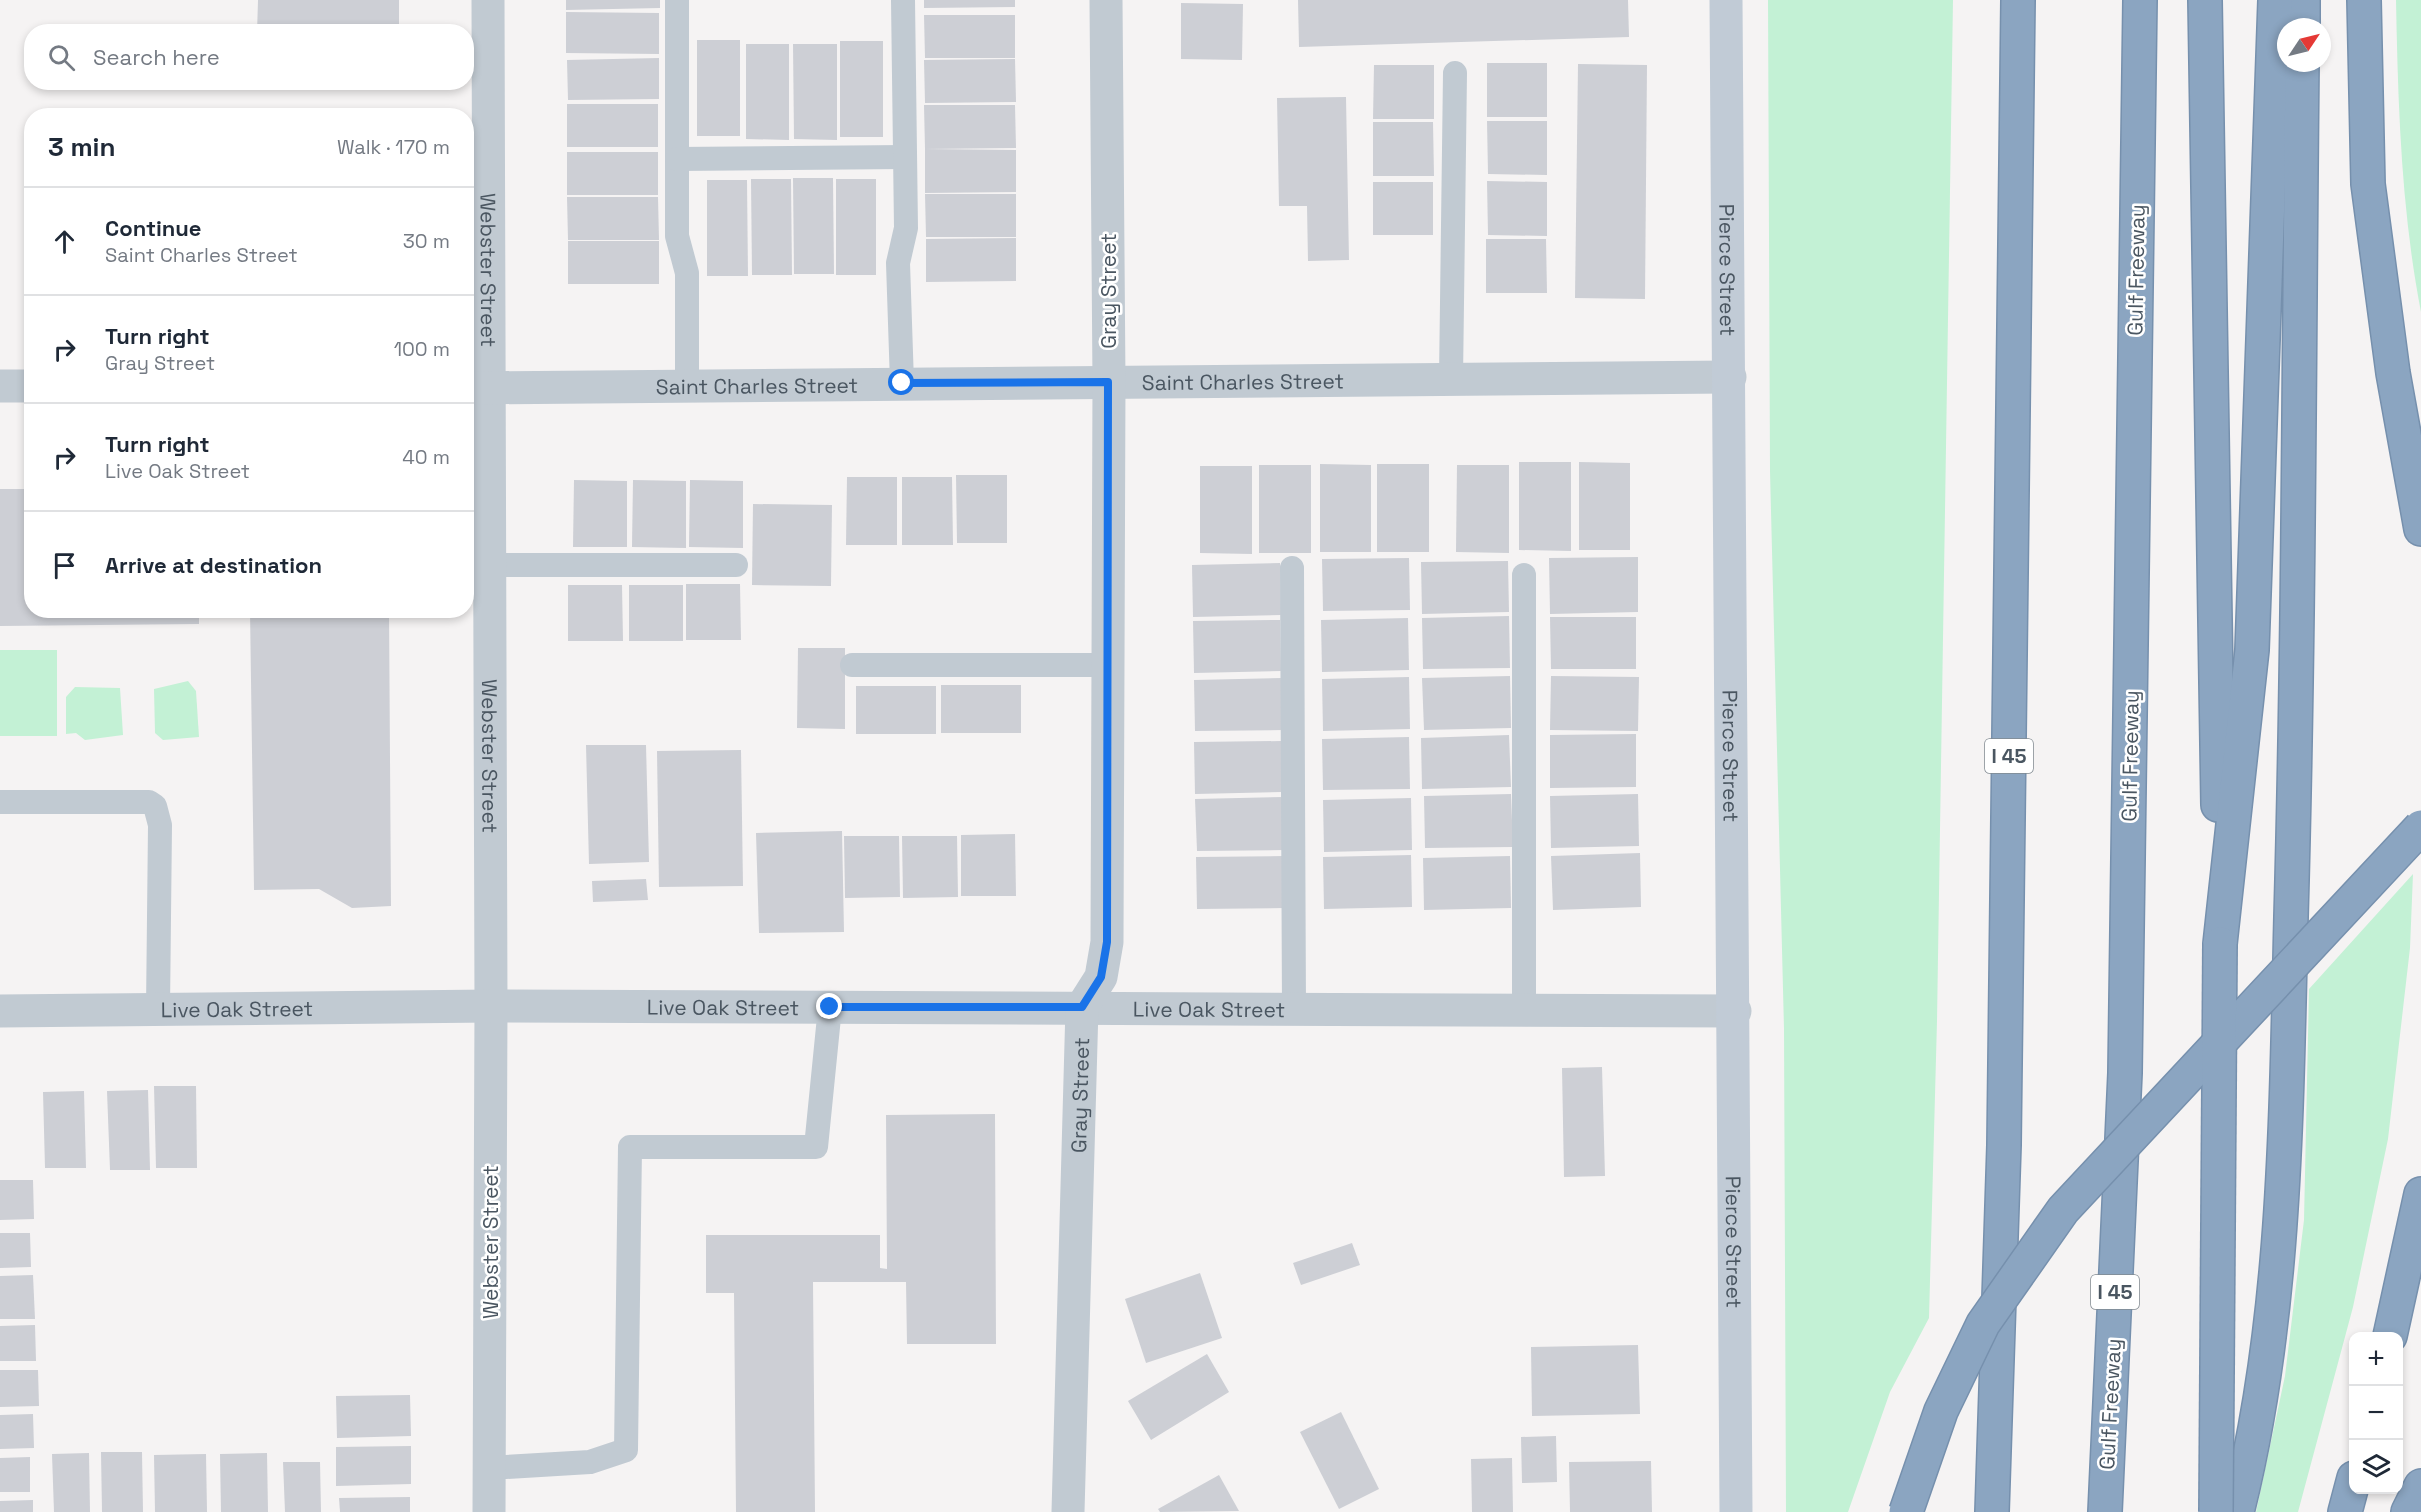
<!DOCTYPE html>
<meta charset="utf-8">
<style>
body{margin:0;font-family:"Space Grotesk",sans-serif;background:#f2f2f3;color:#1f2937}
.controls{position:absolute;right:18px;bottom:18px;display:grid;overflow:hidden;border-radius:12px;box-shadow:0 3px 9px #0003}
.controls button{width:54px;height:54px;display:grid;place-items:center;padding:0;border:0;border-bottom:2px solid #e0e1e3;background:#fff;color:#1f2937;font:30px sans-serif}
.compass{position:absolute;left:2277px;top:18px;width:54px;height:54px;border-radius:50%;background:#fff;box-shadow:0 3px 9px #0003;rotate:55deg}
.stop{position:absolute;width:18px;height:18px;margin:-14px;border:4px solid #1a73e8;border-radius:50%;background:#fff}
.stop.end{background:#1a73e8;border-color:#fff;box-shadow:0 2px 6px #0008}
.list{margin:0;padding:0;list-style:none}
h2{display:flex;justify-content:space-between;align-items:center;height:78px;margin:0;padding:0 24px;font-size:26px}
h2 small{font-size:20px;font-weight:400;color:#747a83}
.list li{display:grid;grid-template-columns:39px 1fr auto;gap:18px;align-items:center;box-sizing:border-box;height:108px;padding:0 24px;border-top:2px solid #e0e1e3}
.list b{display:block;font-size:22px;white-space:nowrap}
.list p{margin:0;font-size:20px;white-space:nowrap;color:#747a83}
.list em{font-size:20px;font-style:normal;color:#747a83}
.icon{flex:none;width:33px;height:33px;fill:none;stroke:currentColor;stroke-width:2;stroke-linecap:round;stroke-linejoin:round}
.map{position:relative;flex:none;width:2421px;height:1512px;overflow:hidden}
.search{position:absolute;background:#fff;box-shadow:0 3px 9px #0003;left:24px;top:24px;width:450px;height:66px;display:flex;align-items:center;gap:15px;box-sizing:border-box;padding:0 21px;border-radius:24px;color:#747a83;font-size:22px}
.panel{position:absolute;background:#fff;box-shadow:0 3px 9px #0003;left:24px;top:108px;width:450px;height:510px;border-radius:24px}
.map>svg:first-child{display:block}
.green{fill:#c3f1d5}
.building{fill:#cdcfd5}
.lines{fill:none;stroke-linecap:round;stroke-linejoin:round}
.highway-casing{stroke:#7690ad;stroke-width:36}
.lane{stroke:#c1cad2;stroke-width:24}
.street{stroke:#c1cad2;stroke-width:33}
.secondary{stroke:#c1cbd6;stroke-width:33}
.highway{stroke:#8ba5c1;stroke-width:33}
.highway-bridge-casing{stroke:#7690ad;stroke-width:36;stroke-linecap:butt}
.highway-bridge{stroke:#8ba5c1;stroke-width:33}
.route{stroke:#1a73e8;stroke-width:8}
.labels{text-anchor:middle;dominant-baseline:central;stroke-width:5;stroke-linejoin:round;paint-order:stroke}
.shield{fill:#fff;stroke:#808990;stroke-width:1.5}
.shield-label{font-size:20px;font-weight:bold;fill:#4a5661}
.street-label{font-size:21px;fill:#4a5661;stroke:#fff}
</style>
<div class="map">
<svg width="2421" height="1512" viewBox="0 0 2421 1512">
<rect width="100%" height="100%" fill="#f5f3f3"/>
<g class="green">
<path d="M 1768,0 L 1953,0 L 1937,1021 L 1929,1318 L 1890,1392 L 1848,1512 L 1786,1512 L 1784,1029 L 1770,471 Z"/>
<path d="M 2396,0 L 2421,0 L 2421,312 C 2401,209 2398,105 2396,0 Z"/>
<rect x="0" y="650" width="57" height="86"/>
<path d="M 188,681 L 196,691 L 199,737 L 163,740 L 155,733 L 154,689 Z"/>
<path d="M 75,687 L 120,688 L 123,735 L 85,740 L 76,733 L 66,734 L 66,697 Z"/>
<path d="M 2413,874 L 2410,948 L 2388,1139 L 2353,1307 L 2298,1512 L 2256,1512 L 2285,1376 L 2304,1220 L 2309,989 Z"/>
</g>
<g class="building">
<path d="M 258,0 L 399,0 L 399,32 L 257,32 Z"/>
<path d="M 566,0 L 660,0 L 660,8 L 566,10 Z"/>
<path d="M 924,0 L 1015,0 L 1015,7 L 924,8 Z"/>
<path d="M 1298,0 L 1628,0 L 1629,37 L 1299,47 Z"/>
<path d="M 1181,3 L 1243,4 L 1242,60 L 1181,59 Z"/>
<path d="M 566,12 L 659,13 L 659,54 L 566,53 Z"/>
<path d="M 924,15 L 1015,15 L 1015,58 L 925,58 Z"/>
<rect x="697" y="40" width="43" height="96"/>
<rect x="840" y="41" width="43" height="96"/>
<path d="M 746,44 L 789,44 L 789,140 L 746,139 Z"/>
<path d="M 793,44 L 837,44 L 837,140 L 794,139 Z"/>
<path d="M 659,58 L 659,99 L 568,100 L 567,60 Z"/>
<path d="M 1015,59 L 1016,102 L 925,103 L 924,60 Z"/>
<rect x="1487" y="63" width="60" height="54"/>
<path d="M 1578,64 L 1647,65 L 1645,299 L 1575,298 Z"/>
<path d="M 1374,65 L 1434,65 L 1434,119 L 1373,119 Z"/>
<path d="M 257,82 L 399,82 L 399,88 L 257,86 Z"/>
<path d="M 1346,97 L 1349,260 L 1308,261 L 1307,206 L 1279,206 L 1277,98 Z"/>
<rect x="567" y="104" width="91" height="43"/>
<path d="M 924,105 L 1015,105 L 1016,148 L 925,149 Z"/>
<path d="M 1487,121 L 1547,121 L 1547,175 L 1488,174 Z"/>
<path d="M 1373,122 L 1433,122 L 1434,176 L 1373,176 Z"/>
<path d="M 925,149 L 1016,150 L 1016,192 L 925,193 Z"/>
<rect x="567" y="152" width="91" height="43"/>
<path d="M 793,178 L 833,178 L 834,274 L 794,274 Z"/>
<path d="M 751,179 L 791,179 L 792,275 L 752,275 Z"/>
<rect x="836" y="179" width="40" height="96"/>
<path d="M 707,180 L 747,180 L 748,276 L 707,276 Z"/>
<path d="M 1487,181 L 1547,182 L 1547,236 L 1488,235 Z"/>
<rect x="1373" y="182" width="60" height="53"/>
<path d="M 925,194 L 1016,194 L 1016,237 L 926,237 Z"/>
<path d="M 567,197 L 658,197 L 659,240 L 568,240 Z"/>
<path d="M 1016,238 L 1016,281 L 926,282 L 926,239 Z"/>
<path d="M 1486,239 L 1546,239 L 1547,293 L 1486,293 Z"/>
<rect x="568" y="241" width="91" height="43"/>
<path d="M 1519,462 L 1571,462 L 1571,551 L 1519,550 Z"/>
<path d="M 1579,462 L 1630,463 L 1630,550 L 1579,550 Z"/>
<path d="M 1320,464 L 1371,465 L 1371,552 L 1320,552 Z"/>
<rect x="1377" y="464" width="52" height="88"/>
<rect x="1259" y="465" width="52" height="88"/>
<path d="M 1457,465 L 1509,465 L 1509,553 L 1456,552 Z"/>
<path d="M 1200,466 L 1252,466 L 1252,554 L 1200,553 Z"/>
<path d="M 956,475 L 1007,475 L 1007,543 L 957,543 Z"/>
<path d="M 847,477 L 897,477 L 897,545 L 846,545 Z"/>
<path d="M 902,477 L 952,477 L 953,545 L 902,545 Z"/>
<path d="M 574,480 L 627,481 L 627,547 L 573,547 Z"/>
<path d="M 633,480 L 686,481 L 686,548 L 632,547 Z"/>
<path d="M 690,480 L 743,481 L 743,548 L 689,547 Z"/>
<path d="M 0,489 L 32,489 L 32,610 L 199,610 L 199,624 L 0,626 Z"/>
<path d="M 753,504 L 832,505 L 831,586 L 752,585 Z"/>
<path d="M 1638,557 L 1638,612 L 1550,614 L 1549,558 Z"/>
<path d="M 1409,558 L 1410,610 L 1323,611 L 1322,559 Z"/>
<path d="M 1508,561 L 1509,612 L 1422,614 L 1421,562 Z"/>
<path d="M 1280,563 L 1281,615 L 1193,617 L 1192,565 Z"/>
<path d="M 686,584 L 740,584 L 741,640 L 686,640 Z"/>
<path d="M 568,585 L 622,585 L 623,641 L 568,641 Z"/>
<rect x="629" y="585" width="54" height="56"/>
<path d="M 250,610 L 389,610 L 391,906 L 352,908 L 319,889 L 254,890 Z"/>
<path d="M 1509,616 L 1510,668 L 1423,669 L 1422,618 Z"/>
<path d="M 1550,617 L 1636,617 L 1636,669 L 1551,669 Z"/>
<path d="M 1408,618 L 1409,670 L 1322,672 L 1321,620 Z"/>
<path d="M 1280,620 L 1281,671 L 1194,673 L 1193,621 Z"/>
<path d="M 798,648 L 845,648 L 845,729 L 797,728 Z"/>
<path d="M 1510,676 L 1511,728 L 1424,730 L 1422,678 Z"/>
<path d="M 1551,676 L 1639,677 L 1638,731 L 1550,730 Z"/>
<path d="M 1409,677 L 1410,729 L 1323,731 L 1322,679 Z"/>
<path d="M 1282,678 L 1283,730 L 1195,731 L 1194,680 Z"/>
<rect x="941" y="685" width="80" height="48"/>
<rect x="856" y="686" width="80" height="48"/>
<path d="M 1636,734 L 1636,787 L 1550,788 L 1550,735 Z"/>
<path d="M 1509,735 L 1511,787 L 1422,789 L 1421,738 Z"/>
<path d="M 1409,737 L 1410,789 L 1323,790 L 1322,739 Z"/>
<path d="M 1281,741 L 1282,792 L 1195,794 L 1194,742 Z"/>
<path d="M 586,745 L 646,745 L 649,862 L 589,864 Z"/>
<path d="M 741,750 L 743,886 L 659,887 L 657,751 Z"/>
<path d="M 1511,794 L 1513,847 L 1425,848 L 1424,796 Z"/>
<path d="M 1638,794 L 1639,846 L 1551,848 L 1550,796 Z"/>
<path d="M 1283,797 L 1284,850 L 1197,851 L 1195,799 Z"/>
<path d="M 1411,798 L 1412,850 L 1324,852 L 1323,800 Z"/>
<path d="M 842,831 L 844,932 L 759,933 L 756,833 Z"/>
<path d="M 1015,834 L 1016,896 L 961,896 L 961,835 Z"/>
<path d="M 844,836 L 899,836 L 900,897 L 845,898 Z"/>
<path d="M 902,836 L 957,836 L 958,897 L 903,898 Z"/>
<path d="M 1640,853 L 1641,907 L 1553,910 L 1551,856 Z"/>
<path d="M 1411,855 L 1412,907 L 1324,909 L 1323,857 Z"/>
<path d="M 1283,856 L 1285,908 L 1197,909 L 1196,857 Z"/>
<path d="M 1510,856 L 1511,908 L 1424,910 L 1423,858 Z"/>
<path d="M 646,879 L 648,900 L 593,902 L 592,881 Z"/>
<path d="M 1602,1067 L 1605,1176 L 1564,1177 L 1562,1068 Z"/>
<path d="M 154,1086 L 196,1086 L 197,1168 L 156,1168 Z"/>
<path d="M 148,1090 L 150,1170 L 110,1170 L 107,1091 Z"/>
<path d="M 84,1091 L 86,1168 L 45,1168 L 43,1092 Z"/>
<path d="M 995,1114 L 996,1344 L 907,1344 L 906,1282 L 813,1282 L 815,1512 L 736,1512 L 734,1293 L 706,1293 L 706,1235 L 880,1235 L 880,1268 L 887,1269 L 886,1115 Z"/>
<path d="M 0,1180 L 33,1180 L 34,1219 L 0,1220 Z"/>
<path d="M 0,1233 L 30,1233 L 31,1267 L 0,1268 Z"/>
<path d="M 1352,1243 L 1360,1265 L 1301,1285 L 1293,1263 Z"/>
<path d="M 1200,1273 L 1222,1338 L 1146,1363 L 1125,1299 Z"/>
<path d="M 33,1275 L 35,1319 L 0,1319 L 0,1276 Z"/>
<path d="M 35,1325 L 36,1361 L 0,1361 L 0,1326 Z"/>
<path d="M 1638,1345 L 1640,1414 L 1532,1416 L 1531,1347 Z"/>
<path d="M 1207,1354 L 1229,1392 L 1151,1440 L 1128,1401 Z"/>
<path d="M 0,1370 L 38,1370 L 39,1406 L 0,1407 Z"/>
<path d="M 410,1395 L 411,1436 L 337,1438 L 336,1396 Z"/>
<path d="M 1341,1412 L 1379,1489 L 1339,1509 L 1300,1432 Z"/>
<path d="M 33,1414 L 34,1448 L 0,1449 L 0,1415 Z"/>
<path d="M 1556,1436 L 1557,1482 L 1522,1483 L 1521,1437 Z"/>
<path d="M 411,1446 L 411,1484 L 336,1486 L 336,1447 Z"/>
<path d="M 101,1452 L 142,1452 L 143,1512 L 102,1512 Z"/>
<path d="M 89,1453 L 90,1512 L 54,1512 L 52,1454 Z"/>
<path d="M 267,1453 L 268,1512 L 221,1512 L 220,1454 Z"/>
<path d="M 206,1454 L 207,1512 L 155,1512 L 154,1455 Z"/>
<path d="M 30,1457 L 30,1492 L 0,1492 L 0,1458 Z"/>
<path d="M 1512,1458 L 1513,1512 L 1472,1512 L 1471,1459 Z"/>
<path d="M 1651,1461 L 1652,1512 L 1570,1512 L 1569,1462 Z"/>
<path d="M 283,1462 L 320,1462 L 321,1512 L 285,1512 Z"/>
<path d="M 1219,1475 L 1239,1511 L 1160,1512 L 1158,1509 Z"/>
<path d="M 410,1497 L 410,1512 L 340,1512 L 339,1498 Z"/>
<path d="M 33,1500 L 33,1512 L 0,1512 L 0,1501 Z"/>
</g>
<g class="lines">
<defs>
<g id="highway">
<path d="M 2205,0 L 2218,805"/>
<path d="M 2364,0 L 2368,184 L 2393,373 L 2421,529"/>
<path d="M 2303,27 L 2303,0"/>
<path d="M 2220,944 L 2252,650 L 2275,0"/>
<path d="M 2390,1336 L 2421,1194"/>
<path d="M 1992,1512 L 2004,1145 L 2018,0"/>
<path d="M 2105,1512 L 2125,1073 L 2140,0"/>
<path d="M 2237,1512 C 2286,1317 2286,1117 2291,917 C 2299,633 2299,348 2302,63"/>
<path d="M 2345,1512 L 2354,1478"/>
<path d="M 2408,1512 L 2421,1486"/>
</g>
</defs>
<use href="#highway" class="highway-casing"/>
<g class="lane">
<path d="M 677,0 L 677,236 L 687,273 L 687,385"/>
<path d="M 677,159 L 905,157"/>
<path d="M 1451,379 L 1455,73"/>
<path d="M 902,383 L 898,263 L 906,228 L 903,0"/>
<path d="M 490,565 L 736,565"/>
<path d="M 1292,568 L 1294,1008"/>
<path d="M 1524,575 L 1524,1009"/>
<path d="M 852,665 L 1108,665"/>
<path d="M 0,802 L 149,802 L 155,806 L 160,825 L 158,1009"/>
<path d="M 489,1468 L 590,1462 L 626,1450 L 630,1147 L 816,1147 L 830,1007"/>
</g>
<g class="street">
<path id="s1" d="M 488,0 L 491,1006 L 489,1512"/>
<path d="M 0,386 L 32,386"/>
<path id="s2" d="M 466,388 L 1730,377"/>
<path id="s3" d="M 0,1011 L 491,1006 L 1735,1011"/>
<path id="s4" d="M 1068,1512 L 1082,1007 L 1101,977 L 1107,942 L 1109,382 L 1106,0"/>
</g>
<path class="secondary" id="s5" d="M 1726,0 L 1736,1512"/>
<use href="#highway" class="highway"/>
<defs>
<g id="highway-bridge">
<path d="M 1906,1512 L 1941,1411 L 1983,1324 L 2063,1210 L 2421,827"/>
<path d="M 2216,1512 L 2220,944"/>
</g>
</defs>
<use href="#highway-bridge" class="highway-bridge-casing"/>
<use href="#highway-bridge" class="highway-bridge"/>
</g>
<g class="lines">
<path class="route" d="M 830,1007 L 1082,1007 L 1101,977 L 1107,942 L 1108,382 L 902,383"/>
</g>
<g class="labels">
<g class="shield">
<rect x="1985" y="739" width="48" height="34" rx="4.5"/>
<rect x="2091" y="1275" width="48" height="34" rx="4.5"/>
</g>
<g class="shield-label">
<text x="2009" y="756">I 45</text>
<text x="2115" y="1292">I 45</text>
</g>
<g class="street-label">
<text stroke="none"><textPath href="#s1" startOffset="270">Webster Street</textPath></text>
<text stroke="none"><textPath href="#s5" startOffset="270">Pierce Street</textPath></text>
<text transform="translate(2136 270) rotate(-89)">Gulf Freeway</text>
<text transform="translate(1108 291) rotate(-90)">Gray Street</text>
<text stroke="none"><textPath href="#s2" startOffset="777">Saint Charles Street</textPath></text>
<text stroke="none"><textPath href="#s2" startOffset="291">Saint Charles Street</textPath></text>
<text stroke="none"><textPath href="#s1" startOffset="756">Webster Street</textPath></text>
<text stroke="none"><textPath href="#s5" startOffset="756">Pierce Street</textPath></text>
<text transform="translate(2130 756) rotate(-89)">Gulf Freeway</text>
<text stroke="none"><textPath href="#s3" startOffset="723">Live Oak Street</textPath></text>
<text stroke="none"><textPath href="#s3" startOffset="237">Live Oak Street</textPath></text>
<text stroke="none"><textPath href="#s3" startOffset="1209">Live Oak Street</textPath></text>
<text stroke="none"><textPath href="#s4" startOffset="417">Gray Street</textPath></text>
<text transform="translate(490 1242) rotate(-90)">Webster Street</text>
<text stroke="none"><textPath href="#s5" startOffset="1242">Pierce Street</textPath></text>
<text transform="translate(2110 1404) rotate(-87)">Gulf Freeway</text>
</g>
</g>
</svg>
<div class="controls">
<button>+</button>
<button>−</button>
<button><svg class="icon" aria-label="layers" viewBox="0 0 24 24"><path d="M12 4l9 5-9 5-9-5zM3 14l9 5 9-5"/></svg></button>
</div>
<svg class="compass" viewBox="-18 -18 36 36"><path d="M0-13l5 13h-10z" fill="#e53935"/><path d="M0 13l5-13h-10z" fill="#747a83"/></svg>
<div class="stop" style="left:902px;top:383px"></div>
<div class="stop end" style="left:830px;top:1007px"></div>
<div class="search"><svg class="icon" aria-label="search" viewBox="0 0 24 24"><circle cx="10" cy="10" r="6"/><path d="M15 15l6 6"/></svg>Search here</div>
<section class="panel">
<h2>3 min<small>Walk · 170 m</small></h2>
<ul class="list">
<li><svg class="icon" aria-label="ahead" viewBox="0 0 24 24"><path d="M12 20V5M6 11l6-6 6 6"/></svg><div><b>Continue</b><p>Saint Charles Street</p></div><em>30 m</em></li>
<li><svg class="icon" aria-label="right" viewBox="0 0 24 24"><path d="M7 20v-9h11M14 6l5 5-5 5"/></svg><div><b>Turn right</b><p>Gray Street</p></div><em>100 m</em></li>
<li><svg class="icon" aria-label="right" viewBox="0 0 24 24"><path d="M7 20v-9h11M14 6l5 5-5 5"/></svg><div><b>Turn right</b><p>Live Oak Street</p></div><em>40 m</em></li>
<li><svg class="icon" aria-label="arrive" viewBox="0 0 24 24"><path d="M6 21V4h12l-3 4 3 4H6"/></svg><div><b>Arrive at destination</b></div></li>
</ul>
</section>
</div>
